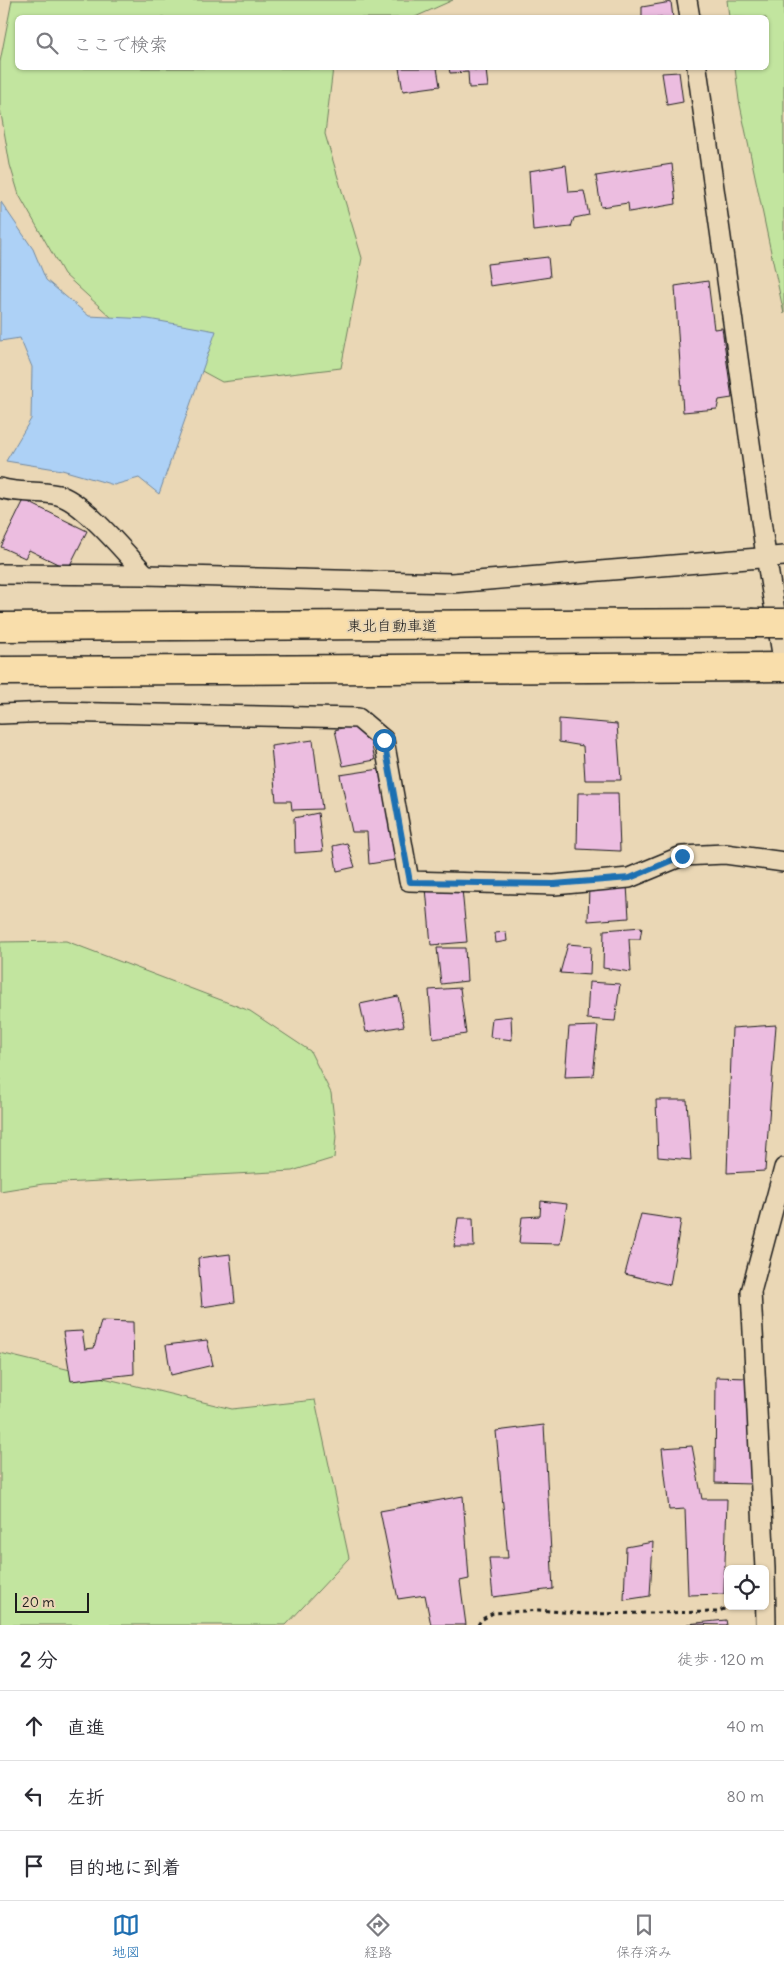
<!DOCTYPE html>
<html lang="ja">
<meta charset="utf-8">
<style>
body{margin:0;font-family:Delius,"Klee One",sans-serif;background:#f7f7f7;color:#2b2b33}
.controls{position:absolute;right:15px;bottom:15px;display:grid;overflow:hidden;border-radius:8px;box-shadow:0 1px 4px #0004}
.controls button{width:45px;height:45px;display:grid;place-items:center;padding:0;border:0;border-bottom:1px solid #e1e1e2;background:#fff;color:#2b2b33;font:25px sans-serif}
.scale{position:absolute;left:15px;bottom:12px;width:74px;box-sizing:border-box;padding-left:5px;border:2px solid #1c1c1c;border-top:0;font-size:14px;line-height:18px;white-space:nowrap;color:#1c1c1c;-webkit-text-stroke:4px #ead7b5;paint-order:stroke}
.stop{position:absolute;width:15px;height:15px;margin:-11px;border:4px solid #1f6fb2;border-radius:50%;background:#fff}
.stop.end{background:#1f6fb2;border-color:#fff;box-shadow:0 1px 5px #0008}
.list{margin:0;padding:0;list-style:none}
h2{display:flex;justify-content:space-between;align-items:center;height:65px;margin:0;padding:0 20px;font-size:21px}
h2 small{font-size:16px;font-weight:400;color:#7c7c81}
.list li{display:grid;grid-template-columns:32px 1fr auto;gap:15px;align-items:center;box-sizing:border-box;height:70px;padding:0 20px;border-top:1px solid #e1e1e2}
.list b{display:block;font-size:19px;white-space:nowrap}
.list em{font-size:16px;font-style:normal;color:#7c7c81}
.icon{flex:none;width:28px;height:28px;fill:none;stroke:currentColor;stroke-width:2;stroke-linecap:round;stroke-linejoin:round}
.map{position:relative;flex:none;width:784px;height:1625px;overflow:hidden}
.search{position:absolute;background:#fff;box-shadow:0 1px 4px #0004;left:15px;right:15px;top:15px;height:55px;display:flex;align-items:center;gap:12px;box-sizing:border-box;padding:0 18px;border-radius:8px;color:#7c7c81;font-size:19px}
.sheet{height:275px;background:#fff}
nav{display:flex;justify-content:space-around;align-items:center;box-sizing:border-box;height:70px;border-top:1px solid #e1e1e2;background:#fff;font-size:14px;color:#7c7c81}
nav a{display:grid;justify-items:center;gap:2px}
nav .on{color:#1f6fb2}
.map>svg:first-child{display:block}
.green{fill:#c2e59f;stroke:#6f805e}
.water{fill:#add1f6;stroke:#73899f}
.building{fill:#ecbde0;stroke:#1c1c1c}
.lines{fill:none;stroke-linecap:round;stroke-linejoin:round}
.minor-casing{stroke:#1c1c1c;stroke-width:22}
.motorway-casing{stroke:#1c1c1c;stroke-width:31}
.path{stroke:#1c1c1c;stroke-width:3;stroke-dasharray:4 4;stroke-linecap:butt}
.minor{stroke:#ead7b5;stroke-width:19}
.motorway{stroke:#f9deab;stroke-width:28}
.motorway-bridge-casing{stroke:#1c1c1c;stroke-width:31;stroke-linecap:butt}
.motorway-bridge{stroke:#f9deab;stroke-width:28}
.route{stroke:#1f6fb2;stroke-width:6}
.labels{text-anchor:middle;dominant-baseline:central;stroke-width:4;stroke-linejoin:round;paint-order:stroke}
.street-label{font-size:15px;fill:#1c1c1c;stroke:#ead7b5}
</style>
<div class="map">
<svg width="784" height="1625" viewBox="0 0 784 1625">
<rect width="100%" height="100%" fill="#ead7b5"/>
<filter id="ink" filterUnits="userSpaceOnUse"><feTurbulence type="fractalNoise" baseFrequency=".02" numOctaves="2"/><feDisplacementMap in="SourceGraphic" scale="10" xChannelSelector="R" yChannelSelector="G"/><feConvolveMatrix kernelMatrix="1 2 1 2 8 2 1 2 1" color-interpolation-filters="sRGB"/></filter>
<g filter="url(#ink)">
<g class="green">
<path d="M 12,0 L 453,0 L 413,18 L 18,18 L 18,68 L 333,68 L 325,134 L 362,258 L 341,368 L 222,382 L 124,329 L 64,274 L 19,195 L 10,165 L 0,108 L 0,62 Z"/>
<path d="M 727,0 L 784,0 L 784,314 L 739,100 L 735,68 L 766,68 L 766,18 L 729,17 Z"/>
<path d="M 66,941 L 250,1011 L 310,1051 L 331,1093 L 336,1136 L 334,1158 L 292,1171 L 43,1184 L 0,1191 L 0,942 Z"/>
<path d="M 0,1353 L 232,1409 L 315,1400 L 349,1558 L 286,1625 L 0,1625 Z"/>
</g>
<path class="water" d="M 1,202 L 33,249 L 46,280 L 89,316 L 148,319 L 216,331 L 159,494 L 139,478 L 114,485 L 62,470 L 6,461 L 31,419 L 32,367 L 20,338 L 0,341 Z"/>
<g class="building">
<path d="M 671,2 L 673,18 L 642,18 L 642,7 Z"/>
<path d="M 399,68 L 437,68 L 440,86 L 403,91 Z"/>
<path d="M 449,68 L 473,68 L 474,70 L 486,70 L 488,87 L 469,88 L 468,72 L 450,73 Z"/>
<path d="M 679,72 L 683,102 L 667,105 L 662,73 Z"/>
<path d="M 672,164 L 676,204 L 629,212 L 628,203 L 601,207 L 596,176 Z"/>
<path d="M 566,165 L 569,192 L 584,191 L 589,215 L 574,218 L 571,227 L 533,231 L 529,171 Z"/>
<path d="M 548,257 L 550,277 L 490,286 L 487,264 Z"/>
<path d="M 708,281 L 714,329 L 722,328 L 732,398 L 719,400 L 717,409 L 683,412 L 675,286 Z"/>
<path d="M 24,500 L 87,531 L 68,569 L 29,550 L 25,558 L 1,547 Z"/>
<path d="M 559,719 L 617,724 L 621,780 L 585,780 L 583,746 L 559,742 Z"/>
<path d="M 352,725 L 369,733 L 375,760 L 343,766 L 335,730 Z"/>
<path d="M 313,740 L 322,809 L 292,810 L 291,801 L 276,801 L 271,746 Z"/>
<path d="M 380,769 L 395,860 L 369,864 L 367,832 L 352,832 L 340,775 Z"/>
<path d="M 578,793 L 618,793 L 620,851 L 577,849 Z"/>
<path d="M 318,813 L 323,851 L 295,853 L 294,818 Z"/>
<path d="M 347,843 L 355,867 L 337,871 L 333,846 Z"/>
<path d="M 627,885 L 629,918 L 588,921 L 589,886 Z"/>
<path d="M 426,888 L 462,889 L 467,942 L 431,945 Z"/>
<path d="M 642,927 L 640,939 L 629,939 L 631,972 L 603,968 L 604,930 Z"/>
<path d="M 506,932 L 507,941 L 496,943 L 495,933 Z"/>
<path d="M 568,944 L 591,946 L 590,975 L 560,973 Z"/>
<path d="M 437,948 L 465,948 L 467,981 L 441,984 Z"/>
<path d="M 589,982 L 620,984 L 615,1021 L 587,1019 Z"/>
<path d="M 460,988 L 466,1034 L 433,1039 L 429,990 Z"/>
<path d="M 398,996 L 404,1026 L 366,1032 L 360,1004 Z"/>
<path d="M 511,1016 L 512,1040 L 490,1037 L 492,1018 Z"/>
<path d="M 776,1025 L 765,1171 L 727,1173 L 732,1028 Z"/>
<path d="M 598,1026 L 593,1076 L 565,1077 L 569,1027 Z"/>
<path d="M 656,1100 L 687,1100 L 691,1160 L 658,1157 Z"/>
<path d="M 541,1201 L 567,1204 L 560,1244 L 519,1243 L 522,1217 L 540,1216 Z"/>
<path d="M 641,1214 L 681,1220 L 670,1285 L 625,1274 Z"/>
<path d="M 458,1218 L 473,1218 L 474,1247 L 454,1247 Z"/>
<path d="M 230,1254 L 235,1302 L 202,1307 L 198,1258 Z"/>
<path d="M 101,1321 L 133,1322 L 134,1374 L 71,1381 L 63,1332 L 82,1331 L 85,1349 L 94,1348 Z"/>
<path d="M 207,1340 L 213,1365 L 171,1375 L 166,1345 Z"/>
<path d="M 716,1377 L 747,1378 L 752,1484 L 715,1483 Z"/>
<path d="M 544,1425 L 553,1589 L 493,1597 L 489,1558 L 508,1558 L 496,1431 Z"/>
<path d="M 692,1446 L 702,1499 L 727,1499 L 724,1594 L 688,1595 L 685,1509 L 669,1510 L 662,1448 Z"/>
<path d="M 463,1496 L 469,1579 L 460,1581 L 466,1625 L 431,1625 L 425,1595 L 398,1599 L 380,1511 Z"/>
<path d="M 653,1542 L 650,1596 L 624,1600 L 626,1547 Z"/>
<path d="M 726,1620 L 727,1625 L 687,1624 Z"/>
</g>
<g class="lines">
<defs>
<g id="minor">
<path d="M 687,0 L 690,18"/>
<path d="M 697,68 L 766,556 L 784,666"/>
<path d="M 0,488 C 19,494 38,490 58,495 C 83,501 127,555 146,575"/>
<path d="M 0,574 L 146,575 L 452,583 L 784,556"/>
<path d="M 0,714 L 51,712 L 358,718 L 384,740 L 409,881 L 554,885 L 629,878 L 682,856 L 725,854 L 784,862"/>
<path d="M 765,1569 L 751,1292 L 784,1168"/>
<path d="M 765,1571 L 766,1625"/>
</g>
<g id="motorway">
<path d="M 0,627 L 751,623"/>
<path d="M 0,671 L 784,667"/>
</g>
</defs>
<use href="#minor" class="minor-casing"/>
<use href="#motorway" class="motorway-casing"/>
<path class="path" d="M 478,1625 L 481,1620 L 493,1613 L 539,1610 L 585,1614 L 717,1612 L 731,1606"/>
<use href="#minor" class="minor"/>
<use href="#motorway" class="motorway"/>
<defs>
<path id="motorway-bridge" d="M 751,623 L 784,623"/>
</defs>
<use href="#motorway-bridge" class="motorway-bridge-casing"/>
<use href="#motorway-bridge" class="motorway-bridge"/>
</g>
</g>
<g class="lines" filter="url(#ink)">
<path class="route" d="M 384,740 L 410,882 L 554,884 L 630,878 L 682,856"/>
</g>
<g class="labels">
<g class="street-label">
<text x="392" y="625">東北自動車道</text>
</g>
</g>
</svg>
<div class="controls">
<button><svg class="icon" aria-label="locate" viewBox="0 0 24 24"><circle cx="12" cy="12" r="6"/><path d="M12 2v4M12 18v4M2 12h4M18 12h4"/></svg></button>
</div>
<div class="scale">20 m</div>
<div class="stop" style="left:384px;top:740px"></div>
<div class="stop end" style="left:682px;top:856px"></div>
<div class="search"><svg class="icon" aria-label="search" viewBox="0 0 24 24"><circle cx="10" cy="10" r="6"/><path d="M15 15l6 6"/></svg>ここで検索</div>
</div>
<section class="sheet">
<h2>2 分<small>徒歩 · 120 m</small></h2>
<ul class="list">
<li><svg class="icon" aria-label="ahead" viewBox="0 0 24 24"><path d="M12 20V5M6 11l6-6 6 6"/></svg><div><b>直進</b></div><em>40 m</em></li>
<li><svg class="icon" aria-label="left" viewBox="0 0 24 24"><path d="M17 20v-9H6M10 6l-5 5 5 5"/></svg><div><b>左折</b></div><em>80 m</em></li>
<li><svg class="icon" aria-label="arrive" viewBox="0 0 24 24"><path d="M6 21V4h12l-3 4 3 4H6"/></svg><div><b>目的地に到着</b></div></li>
</ul>
</section>
<nav>
<a class="on"><svg class="icon" aria-label="map" viewBox="0 0 24 24"><path d="M3 6l6-2 6 2 6-2v14l-6 2-6-2-6 2zM9 4v14M15 6v14"/></svg>地図</a>
<a><svg class="icon" aria-label="directions" viewBox="0 0 24 24"><path d="M12 3l9 9-9 9-9-9zM9 14v-3h6M13 9l2 2-2 2"/></svg>経路</a>
<a><svg class="icon" aria-label="saved" viewBox="0 0 24 24"><path d="M7 4h10v16l-5-4-5 4z"/></svg>保存済み</a>
</nav>
